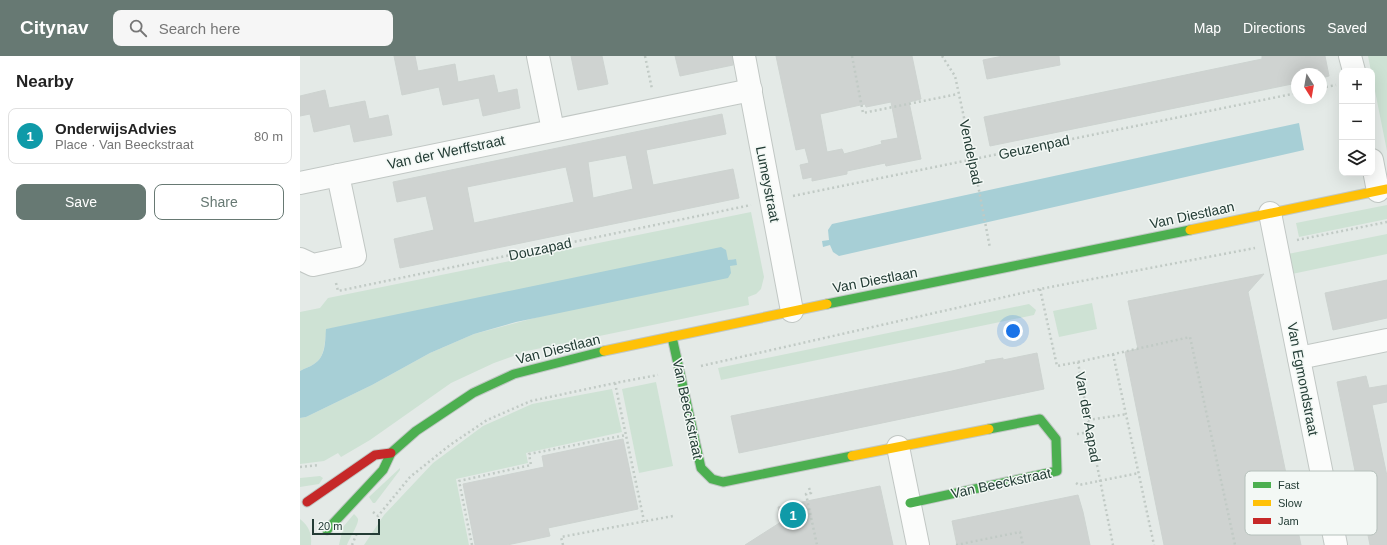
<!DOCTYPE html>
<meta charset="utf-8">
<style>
body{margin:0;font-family:Helvetica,sans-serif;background:#f6f6f6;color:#222}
.controls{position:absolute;right:12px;top:12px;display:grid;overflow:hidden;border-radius:8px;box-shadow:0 4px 16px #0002}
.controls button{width:36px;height:36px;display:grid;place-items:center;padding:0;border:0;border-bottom:1px solid #e0e0e0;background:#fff;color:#222;font:20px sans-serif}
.compass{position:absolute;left:991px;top:12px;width:36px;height:36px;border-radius:50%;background:#fff;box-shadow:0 4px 16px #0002;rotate:169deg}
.scale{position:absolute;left:12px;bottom:10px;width:68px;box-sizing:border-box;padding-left:4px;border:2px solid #233c35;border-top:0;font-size:11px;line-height:14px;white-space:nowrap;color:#233c35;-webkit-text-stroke:3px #f3f8f5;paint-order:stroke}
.you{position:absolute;left:713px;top:275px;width:14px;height:14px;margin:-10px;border:3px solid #fff;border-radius:50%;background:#1a73e8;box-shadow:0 0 0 6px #1a73e833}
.badge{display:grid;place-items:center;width:26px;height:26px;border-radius:50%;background:#677973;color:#fff;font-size:13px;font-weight:700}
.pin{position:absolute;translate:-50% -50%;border:2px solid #fff;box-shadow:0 1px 4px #0006}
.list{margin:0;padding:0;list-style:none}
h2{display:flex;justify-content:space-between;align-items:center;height:52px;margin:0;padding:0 16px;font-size:17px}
h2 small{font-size:13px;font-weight:400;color:#767676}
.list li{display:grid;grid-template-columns:26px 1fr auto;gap:12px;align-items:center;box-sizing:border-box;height:56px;margin:0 8px 8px;padding:0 8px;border:1px solid #e0e0e0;border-radius:8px}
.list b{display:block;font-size:15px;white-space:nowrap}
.list p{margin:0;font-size:13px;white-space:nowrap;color:#767676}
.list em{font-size:13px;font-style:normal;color:#767676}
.actions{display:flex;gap:8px;padding:12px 16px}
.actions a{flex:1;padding:9px 0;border:1px solid #677973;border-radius:8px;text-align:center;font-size:14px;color:#677973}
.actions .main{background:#677973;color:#fff}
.icon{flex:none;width:22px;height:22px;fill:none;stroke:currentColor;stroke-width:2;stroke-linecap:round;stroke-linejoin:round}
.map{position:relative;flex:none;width:1087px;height:489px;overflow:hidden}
header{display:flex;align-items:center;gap:24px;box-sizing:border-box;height:56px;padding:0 20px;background:#677973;color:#fff}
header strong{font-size:19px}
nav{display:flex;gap:22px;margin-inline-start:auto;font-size:14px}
.search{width:280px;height:36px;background:#f6f6f6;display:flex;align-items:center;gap:10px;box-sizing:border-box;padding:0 14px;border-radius:8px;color:#767676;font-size:15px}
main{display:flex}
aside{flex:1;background:#fff}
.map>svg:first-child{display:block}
.green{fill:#cee2d4}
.water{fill:#a7cfd6}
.building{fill:#cfd3d1;stroke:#cdd3d0;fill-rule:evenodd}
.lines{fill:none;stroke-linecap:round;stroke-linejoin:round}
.street-casing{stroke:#c1c7c4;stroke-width:24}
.fast-casing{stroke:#c0c7c4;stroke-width:11}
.slow-casing{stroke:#c0c7c4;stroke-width:11}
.jam-casing{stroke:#c0c7c4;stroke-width:11}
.path{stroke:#c1cac5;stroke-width:2.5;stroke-dasharray:2 3;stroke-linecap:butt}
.street{stroke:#fbfcfb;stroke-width:22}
.fast{stroke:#4caf50;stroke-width:9}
.slow{stroke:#ffc107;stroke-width:9}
.jam{stroke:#c62828;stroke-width:9}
.labels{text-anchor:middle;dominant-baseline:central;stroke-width:3;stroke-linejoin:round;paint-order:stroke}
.street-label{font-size:14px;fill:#233c35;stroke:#f3f8f5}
.key{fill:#f3f8f5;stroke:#b5c0bb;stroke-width:1}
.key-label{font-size:11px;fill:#233c35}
</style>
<header>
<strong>Citynav</strong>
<div class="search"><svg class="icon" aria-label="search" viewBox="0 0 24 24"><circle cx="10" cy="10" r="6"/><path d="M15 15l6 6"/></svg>Search here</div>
<nav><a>Map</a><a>Directions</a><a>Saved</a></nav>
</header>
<main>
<aside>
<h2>Nearby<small></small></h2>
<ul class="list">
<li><span class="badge" style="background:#0f9aa8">1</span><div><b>OnderwijsAdvies</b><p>Place · Van Beeckstraat</p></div><em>80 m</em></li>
</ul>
<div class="actions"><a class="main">Save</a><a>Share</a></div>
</aside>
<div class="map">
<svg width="1087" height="489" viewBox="0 0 1087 489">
<rect width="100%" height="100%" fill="#e4eae7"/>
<g class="green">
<path d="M 1068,0 L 1087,0 L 1087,95 L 1072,20 L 1072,15 L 1071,15 Z"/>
<path d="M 1087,149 L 1087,163 L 999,181 L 996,167 Z"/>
<path d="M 451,156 L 464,221 L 461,233 L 456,238 L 448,241 L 449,249 L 227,295 L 194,307 L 151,327 L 70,384 L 41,401 L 38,397 L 24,405 L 0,408 L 0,362 L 6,361 L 72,329 L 130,297 L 174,278 L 430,210 L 435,203 L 27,273 C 24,285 26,301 14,308 C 10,311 5,312 0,315 L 0,256 L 20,252 L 28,242 Z"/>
<path d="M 1087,178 L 1087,198 L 992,218 L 988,198 Z"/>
<path d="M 792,247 L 797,273 L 759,281 L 753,255 Z"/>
<path d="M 729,248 L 736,254 L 734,259 L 421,324 L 418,312 Z"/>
<path d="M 356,326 L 373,410 L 339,417 L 322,333 Z"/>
<path d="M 312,333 L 322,376 L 226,397 L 228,407 L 156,423 L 169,489 L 64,489 L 84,459 L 133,407 L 183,370 L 232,348 Z"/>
<path d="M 100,412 L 100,414 L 75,447 L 73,447 L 69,441 Z"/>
<path d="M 20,420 L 23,422 L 19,428 L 0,431 L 0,422 Z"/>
<path d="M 54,458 C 55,459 58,462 58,463 C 59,468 49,483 47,489 L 39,489 L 43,471 Z"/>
<path d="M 0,463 C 9,470 12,478 11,489 L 0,489 Z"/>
</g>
<g class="water">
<path d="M 999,67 L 1004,94 L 539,200 L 533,196 L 530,189 L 523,191 L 522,185 L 529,184 L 528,174 L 532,168 Z"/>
<path d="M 421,191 L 426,194 L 428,204 L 436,203 L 437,209 L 430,210 L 431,217 L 428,222 L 216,266 L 174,278 L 130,297 L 72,329 L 6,361 L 0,362 L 0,315 C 5,312 10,311 14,308 C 26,301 25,285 26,273 Z"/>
</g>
<g class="building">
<path d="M 94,0 L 115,0 L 118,15 L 155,8 L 158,26 L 194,19 L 198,37 L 217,33 L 220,52 L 183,60 L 179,42 L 143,49 L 139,31 L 102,39 Z"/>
<path d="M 271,0 L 302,0 L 308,28 L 278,34 Z"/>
<path d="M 375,0 L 432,0 L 433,9 L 380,20 Z"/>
<path d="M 476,0 L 612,0 L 621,43 L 609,46 L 621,103 L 586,110 L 585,107 L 547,115 L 547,118 L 512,125 L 512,121 L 503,123 L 500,109 L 509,107 L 505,92 L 496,94 ZM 591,46 L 598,82 L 581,85 L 582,88 L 544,98 L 542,93 L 527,96 L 520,58 L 565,48 L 566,51 Z"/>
<path d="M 703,0 L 759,0 L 760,9 L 687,23 L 683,4 Z"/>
<path d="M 962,0 L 1025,0 L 1029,20 L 1021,22 L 1021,18 L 997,18 L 997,27 L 690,90 L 684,61 L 962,3 Z"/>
<path d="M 25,34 L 29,52 L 65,45 L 69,63 L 88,59 L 92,79 L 54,86 L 50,68 L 14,76 L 10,58 L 0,60 L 0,40 Z"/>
<path d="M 422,58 L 426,78 L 346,94 L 353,129 L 433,113 L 439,142 L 100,212 L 94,183 L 134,174 L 126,140 L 97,146 L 93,126 ZM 326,99 L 333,133 L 293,142 L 288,106 ZM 266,111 L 274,146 L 174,167 L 167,131 Z"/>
<path d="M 964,218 L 948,236 L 1001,489 L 864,489 L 825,296 L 838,293 L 828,245 Z"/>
<path d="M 1087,224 L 1087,262 L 1033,274 L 1025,237 Z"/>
<path d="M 737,297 L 744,333 L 439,397 L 431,360 L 652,315 L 686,307 L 685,305 L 703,302 L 703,304 Z"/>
<path d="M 1066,320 L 1069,332 L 1087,329 L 1087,346 L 1072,349 L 1087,420 L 1087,489 L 1070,489 L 1037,326 Z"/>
<path d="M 323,383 L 338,453 L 248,472 L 250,480 L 207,489 L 175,489 L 163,428 L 244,411 L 242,400 Z"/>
<path d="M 580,430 L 593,489 L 445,489 L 481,466 L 478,451 Z"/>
<path d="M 778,439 L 783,456 L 790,489 L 657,489 L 652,465 Z"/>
</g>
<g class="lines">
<defs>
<g id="street">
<path d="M 238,0 L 253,74"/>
<path d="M 444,0 L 492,255"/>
<path d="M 1050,0 L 1054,15"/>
<path d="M 1072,104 L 1078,135"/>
<path d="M 0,127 L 451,34"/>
<path d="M 970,157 L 1036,489"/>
<path d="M 0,203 L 13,209 L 55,200 L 38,119"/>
<path d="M 999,302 L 1087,284"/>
<path d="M 598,391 L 618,489"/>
</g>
<g id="fast">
<path d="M 527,248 L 890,174"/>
<path d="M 372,281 L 401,412 L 412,423 L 423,426 L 552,400"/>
<path d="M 610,447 L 757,415 L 756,383 L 740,363 L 689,373"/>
<path d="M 27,474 L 83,414 L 91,397 L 116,375 L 173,337 L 214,318 L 304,295"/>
</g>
<g id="slow">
<path d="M 890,174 L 1087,133"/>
<path d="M 304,295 L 527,248"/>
<path d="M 552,400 L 689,373"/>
</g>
<path id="jam" d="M 7,446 L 75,399 L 91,397"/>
</defs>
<use href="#street" class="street-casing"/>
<use href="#fast" class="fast-casing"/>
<use href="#slow" class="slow-casing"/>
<use href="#jam" class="jam-casing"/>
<g class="path">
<path d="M 345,0 L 352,33"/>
<path d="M 552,0 L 563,57 L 658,38"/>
<path d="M 642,0 L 655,20 L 673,103 L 690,192"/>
<path d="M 1021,32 L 1036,29"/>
<path d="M 493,140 L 997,37"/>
<path d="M 997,184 L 1087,166"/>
<path d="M 36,227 L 38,235 L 451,149"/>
<path d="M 740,233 L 757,310 L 778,306 L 788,364 L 813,489"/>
<path d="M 813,298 L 854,489"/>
<path d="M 778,306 L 890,281 L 935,489"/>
<path d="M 401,310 L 740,233 L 955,192"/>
<path d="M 315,327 L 344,465"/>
<path d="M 788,364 L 827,358"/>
<path d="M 777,378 L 790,376"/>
<path d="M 0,411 L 19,409"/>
<path d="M 776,427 L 779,429 L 839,417"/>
<path d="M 509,432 L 511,437 L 506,438 L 517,489"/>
<path d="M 73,456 L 78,460 L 110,421 L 150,389 L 187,364 L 231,345 L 315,327 L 358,319"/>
<path d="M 52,489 L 57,477"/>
<path d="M 172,489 L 159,425 L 231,409 L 229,398 L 326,379"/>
<path d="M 263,489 L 261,481 L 373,460"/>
<path d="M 656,489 L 720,476 L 723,489"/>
</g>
<use href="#street" class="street"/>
<use href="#fast" class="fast"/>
<use href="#slow" class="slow"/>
<use href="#jam" class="jam"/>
</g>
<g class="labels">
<g class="street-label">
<text transform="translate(734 91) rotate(-12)">Geuzenpad</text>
<text transform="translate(146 96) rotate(-12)">Van der Werffstraat</text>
<text transform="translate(671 96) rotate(78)">Vendelpad</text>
<text transform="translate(468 128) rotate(79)">Lumeystraat</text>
<text transform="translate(892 159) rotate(-12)">Van Diestlaan</text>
<text transform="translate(240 193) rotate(-12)">Douzapad</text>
<text transform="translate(575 224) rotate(-11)">Van Diestlaan</text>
<text transform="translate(258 293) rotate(-14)">Van Diestlaan</text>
<text transform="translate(1003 323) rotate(79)">Van Egmondstraat</text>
<text transform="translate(388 353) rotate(78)">Van Beeckstraat</text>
<text transform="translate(788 361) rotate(80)">Van der Aapad</text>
<text transform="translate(701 427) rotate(-12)">Van Beeckstraat</text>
</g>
</g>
<rect x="945" y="415" width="132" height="64" rx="6" class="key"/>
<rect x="953" y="426" width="18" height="6" fill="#4caf50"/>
<rect x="953" y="444" width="18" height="6" fill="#ffc107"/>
<rect x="953" y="462" width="18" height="6" fill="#c62828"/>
<g class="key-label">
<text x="978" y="433">Fast</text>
<text x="978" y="451">Slow</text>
<text x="978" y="469">Jam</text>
</g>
</svg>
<div class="controls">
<button>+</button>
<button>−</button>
<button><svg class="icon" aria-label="layers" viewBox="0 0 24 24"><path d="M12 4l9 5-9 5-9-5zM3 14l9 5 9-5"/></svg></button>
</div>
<svg class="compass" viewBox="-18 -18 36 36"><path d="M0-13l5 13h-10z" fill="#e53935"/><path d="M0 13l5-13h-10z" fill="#767676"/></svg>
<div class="scale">20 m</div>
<div class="you"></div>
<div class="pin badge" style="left:493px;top:459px;background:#0f9aa8">1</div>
</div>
</main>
